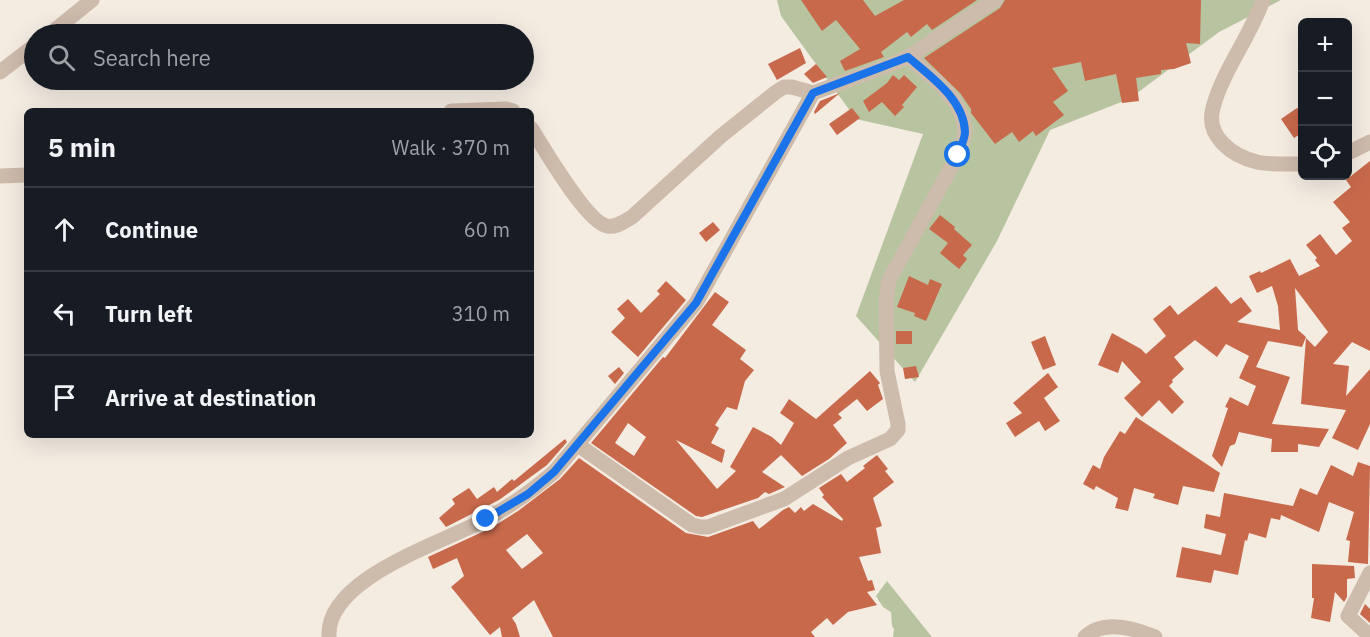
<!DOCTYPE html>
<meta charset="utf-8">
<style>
body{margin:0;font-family:"IBM Plex Sans",sans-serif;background:#20242c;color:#f1f3f6}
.controls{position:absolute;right:18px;top:18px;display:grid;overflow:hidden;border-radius:9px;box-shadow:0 6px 24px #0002}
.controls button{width:54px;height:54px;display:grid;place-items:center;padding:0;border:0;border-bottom:2px solid #363941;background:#171b24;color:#f1f3f6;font:30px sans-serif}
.stop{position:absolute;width:18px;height:18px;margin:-14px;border:4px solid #1a73e8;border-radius:50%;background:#fff}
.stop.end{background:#1a73e8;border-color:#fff;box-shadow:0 2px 6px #0008}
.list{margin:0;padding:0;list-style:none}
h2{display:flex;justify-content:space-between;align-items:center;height:78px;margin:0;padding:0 24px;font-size:26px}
h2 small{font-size:20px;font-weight:400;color:#9ea1a6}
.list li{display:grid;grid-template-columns:39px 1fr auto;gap:18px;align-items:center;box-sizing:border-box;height:84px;padding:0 24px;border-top:2px solid #363941}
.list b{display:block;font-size:22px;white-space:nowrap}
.list em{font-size:20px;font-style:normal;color:#9ea1a6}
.icon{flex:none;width:33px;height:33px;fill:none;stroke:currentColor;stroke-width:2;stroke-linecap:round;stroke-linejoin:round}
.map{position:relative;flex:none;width:1370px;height:637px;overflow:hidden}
.search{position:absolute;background:#171b24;box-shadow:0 6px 24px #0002;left:24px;top:24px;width:510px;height:66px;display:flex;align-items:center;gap:15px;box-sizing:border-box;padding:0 21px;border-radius:33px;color:#9ea1a6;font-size:22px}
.panel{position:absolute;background:#171b24;box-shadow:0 6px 24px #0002;left:24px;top:108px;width:510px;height:330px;border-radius:9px}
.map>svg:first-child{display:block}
.green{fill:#b8c4a0}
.building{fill:#c8694b;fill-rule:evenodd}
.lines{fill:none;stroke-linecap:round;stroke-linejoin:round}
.minor{stroke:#cdbbac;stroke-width:15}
.route{stroke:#1a73e8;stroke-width:8}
</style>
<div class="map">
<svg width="1370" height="637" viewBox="0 0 1370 637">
<rect width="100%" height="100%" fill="#f4ebe1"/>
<g class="green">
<path d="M 777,0 L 1281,0 L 1219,32 L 1129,99 L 1050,130 L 997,241 L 915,382 L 856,316 L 923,134 L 856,119 L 781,16 Z"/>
<path d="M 887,581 L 932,637 L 893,637 L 894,629 L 892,626 L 891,612 L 883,607 L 876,596 Z"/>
</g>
<g class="building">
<path d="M 801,0 L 863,0 L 875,16 L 904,0 L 977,0 L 932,30 L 927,24 L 911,37 L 907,32 L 881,52 L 884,57 L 845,71 L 840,61 L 860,49 L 836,20 L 822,31 Z"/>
<path d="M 1005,0 L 1201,0 L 1200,44 L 1186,43 L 1191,63 L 1174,69 L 1161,70 L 1161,74 L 1136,78 L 1139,101 L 1122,103 L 1116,74 L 1085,81 L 1081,62 L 1052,68 L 1068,91 L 1053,102 L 1064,115 L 1036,136 L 1033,131 L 1019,142 L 1012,132 L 995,144 L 971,113 L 971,109 L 960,93 L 924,58 L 1000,8 Z"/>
<path d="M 800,48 L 806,63 L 777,80 L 768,64 Z"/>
<path d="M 816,64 L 827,77 L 813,83 L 804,74 Z"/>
<path d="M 893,75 L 899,80 L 904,75 L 917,87 L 902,105 L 904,107 L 895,116 L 882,102 L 869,112 L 863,101 L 887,83 Z"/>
<path d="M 840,93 L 815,114 L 814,112 L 820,101 Z"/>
<path d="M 852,108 L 860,118 L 837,135 L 829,124 Z"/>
<path d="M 1297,108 L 1299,110 L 1302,108 L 1302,133 L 1294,138 L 1281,119 Z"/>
<path d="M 1370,161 L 1370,351 L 1352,342 L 1333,364 L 1349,366 L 1346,396 L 1370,369 L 1370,424 L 1358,450 L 1332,438 L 1346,410 L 1301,404 L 1306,338 L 1315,347 L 1328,332 L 1295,288 L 1298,330 L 1306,337 L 1302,347 L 1268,341 L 1256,367 L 1290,377 L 1272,424 L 1329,429 L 1319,447 L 1298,444 L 1298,452 L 1271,452 L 1272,439 L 1239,432 L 1235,444 L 1230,446 L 1222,467 L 1212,456 L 1228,408 L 1225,407 L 1230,397 L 1248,406 L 1256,386 L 1239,378 L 1249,356 L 1226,344 L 1217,357 L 1195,340 L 1174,357 L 1184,369 L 1172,380 L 1173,382 L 1169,386 L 1184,402 L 1172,414 L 1159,400 L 1142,417 L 1124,398 L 1141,382 L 1122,361 L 1118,373 L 1098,365 L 1112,333 L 1141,349 L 1146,354 L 1166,336 L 1153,319 L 1170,305 L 1178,315 L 1216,286 L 1231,304 L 1241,297 L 1252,311 L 1237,322 L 1280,330 L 1278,306 L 1272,286 L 1257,293 L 1249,276 L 1260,271 L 1261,273 L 1290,259 L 1299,276 L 1320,266 L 1315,260 L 1317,258 L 1306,245 L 1320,234 L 1336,255 L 1352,241 L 1342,228 L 1350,222 L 1333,202 L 1351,187 L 1346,180 Z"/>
<path d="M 940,215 L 955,227 L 954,229 L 972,245 L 963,255 L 967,259 L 959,269 L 940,253 L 948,243 L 929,229 Z"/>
<path d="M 713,222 L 720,230 L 706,242 L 699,233 Z"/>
<path d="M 909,276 L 928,285 L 930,279 L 942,284 L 926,321 L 914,316 L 915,313 L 897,307 Z"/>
<path d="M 666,281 L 686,300 L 638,357 L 611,332 L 625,318 L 617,309 L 628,299 L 641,313 L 660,294 L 657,291 Z"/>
<path d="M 715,292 L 729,302 L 712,325 L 746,350 L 740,359 L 754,370 L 745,381 L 737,410 L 727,407 L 715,425 L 719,428 L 711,443 L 725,450 L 722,463 L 676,440 L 717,489 L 736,471 L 730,467 L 753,427 L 772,437 L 781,445 L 794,423 L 780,413 L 789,399 L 816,419 L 870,371 L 880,383 L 878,385 L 883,399 L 867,411 L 857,399 L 838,414 L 842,418 L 833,425 L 847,443 L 829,459 L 802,476 L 781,455 L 762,472 L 785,487 L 769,494 L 765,492 L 758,498 L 702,517 L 696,516 L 591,443 L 663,357 L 665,358 ZM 628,423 L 646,437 L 634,456 L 615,443 Z"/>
<rect x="896" y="331" width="16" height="13"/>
<path d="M 1045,336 L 1056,365 L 1043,370 L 1031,342 Z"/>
<path d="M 916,366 L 919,377 L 905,379 L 903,368 Z"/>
<path d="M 619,367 L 624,373 L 615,384 L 608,376 Z"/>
<path d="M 1048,373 L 1058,387 L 1044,398 L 1060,421 L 1045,431 L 1039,421 L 1015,437 L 1006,423 L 1022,413 L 1013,403 Z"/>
<path d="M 1136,417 L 1220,473 L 1214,492 L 1183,486 L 1178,505 L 1153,498 L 1155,494 L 1134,488 L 1128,511 L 1115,508 L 1118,498 L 1096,486 L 1094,490 L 1083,484 L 1093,465 L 1100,469 L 1104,457 L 1120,431 L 1125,434 Z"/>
<path d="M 565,439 L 567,442 L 547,465 L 499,500 L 446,527 L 439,518 L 455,504 L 452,499 L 469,488 L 477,499 L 494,487 L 497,492 L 512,479 L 514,481 Z"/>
<path d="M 877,455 L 888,469 L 885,471 L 894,482 L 873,498 L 882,526 L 876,528 L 881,553 L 859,557 L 868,581 L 872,580 L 875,590 L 867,592 L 877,605 L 848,612 L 833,625 L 827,618 L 811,632 L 815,637 L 553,637 L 534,600 L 512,618 L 516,624 L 520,637 L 502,637 L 500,627 L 490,635 L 451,587 L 464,576 L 457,558 L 433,569 L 428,557 L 491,528 L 518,511 L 560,479 L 579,458 L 686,533 L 708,537 L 753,521 L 759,529 L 783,510 L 789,507 L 795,513 L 801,507 L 804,511 L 813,504 L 842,521 L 843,519 L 822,497 L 824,495 L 819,488 L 841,474 L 847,482 L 865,468 L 863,466 ZM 527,534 L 543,553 L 522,569 L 506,550 Z"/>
<path d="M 1358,462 L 1370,466 L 1368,564 L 1348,562 L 1350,541 L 1346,540 L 1354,512 L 1329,502 L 1319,532 L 1281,515 L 1280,520 L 1271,518 L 1266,538 L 1249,533 L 1247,541 L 1245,540 L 1238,575 L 1214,570 L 1211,583 L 1176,577 L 1182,547 L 1221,555 L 1226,534 L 1204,528 L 1206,514 L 1220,517 L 1224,493 L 1293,506 L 1300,488 L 1317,495 L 1331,465 L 1353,476 Z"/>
<path d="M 1312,564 L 1354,566 L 1355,578 L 1347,579 L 1347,597 L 1344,602 L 1335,592 L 1330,622 L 1311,618 L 1314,598 L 1312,598 Z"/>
<path d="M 1365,604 L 1370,609 L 1370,623 L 1360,614 Z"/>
</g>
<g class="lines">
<g class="minor">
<path d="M 1263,0 C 1250,37 1222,72 1213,108 C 1205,136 1232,156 1257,162 C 1271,165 1288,164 1302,164"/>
<path d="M 50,34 L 92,0"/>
<path d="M 0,72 L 34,46"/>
<path d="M 451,111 L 506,109 L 513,111"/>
<path d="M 531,128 C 544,148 586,222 607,226 C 616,228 625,221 632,217 L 721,136 L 776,92 L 784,87 L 792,87 L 813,93 L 895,63 L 908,57 L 995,0"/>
<path d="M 1348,153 L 1370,142"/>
<path d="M 0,176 L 27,175"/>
<path d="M 578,445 L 692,525 L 701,527 L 708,527 L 784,499 L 848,458 L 890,439 L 898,430 L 898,424 L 887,371 L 886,300 L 889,280 L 958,155 C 960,148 965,139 965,132 C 964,99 930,76 908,57"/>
<path d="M 1370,573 L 1348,616 L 1370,636"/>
<path d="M 329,637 C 325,578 443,543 486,519 C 511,506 533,490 554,472 L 696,303 L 813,93"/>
<path d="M 1085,637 C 1104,619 1134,628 1155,637"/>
</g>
</g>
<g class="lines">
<path class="route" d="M 486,519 L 528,494 L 554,472 L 696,303 L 813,93 L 908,57 C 930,76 964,99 965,132 C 965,139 960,148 958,155"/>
</g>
</svg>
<div class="controls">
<button>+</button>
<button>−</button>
<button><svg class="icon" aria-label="locate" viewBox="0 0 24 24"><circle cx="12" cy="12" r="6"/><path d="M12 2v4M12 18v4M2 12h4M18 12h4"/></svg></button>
</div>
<div class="stop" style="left:958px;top:155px"></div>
<div class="stop end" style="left:486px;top:519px"></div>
<div class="search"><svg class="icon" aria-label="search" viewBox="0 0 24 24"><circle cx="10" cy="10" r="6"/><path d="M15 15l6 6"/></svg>Search here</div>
<section class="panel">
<h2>5 min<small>Walk · 370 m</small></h2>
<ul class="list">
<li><svg class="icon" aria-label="ahead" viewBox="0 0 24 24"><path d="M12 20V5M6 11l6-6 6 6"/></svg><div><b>Continue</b></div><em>60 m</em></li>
<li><svg class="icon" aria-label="left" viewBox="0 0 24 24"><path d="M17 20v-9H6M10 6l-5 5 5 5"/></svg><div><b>Turn left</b></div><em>310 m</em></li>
<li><svg class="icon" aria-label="arrive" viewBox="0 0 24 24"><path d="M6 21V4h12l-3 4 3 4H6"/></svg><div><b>Arrive at destination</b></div></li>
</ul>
</section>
</div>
